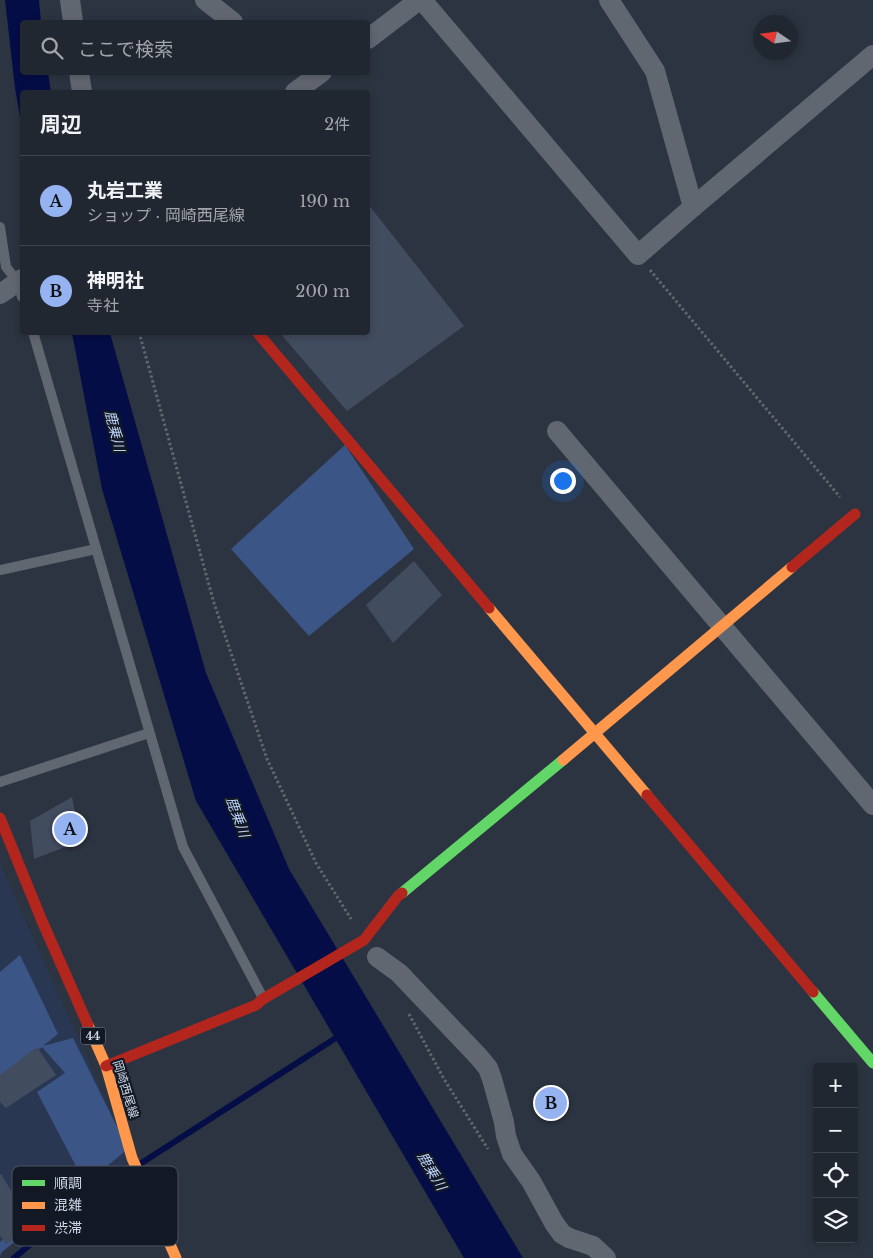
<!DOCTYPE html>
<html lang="ja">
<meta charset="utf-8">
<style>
body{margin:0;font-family:"Libre Baskerville","Noto Sans JP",serif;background:#292f39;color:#f1f3f6}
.controls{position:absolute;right:15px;bottom:15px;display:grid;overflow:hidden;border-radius:5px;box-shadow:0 2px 8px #0003}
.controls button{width:45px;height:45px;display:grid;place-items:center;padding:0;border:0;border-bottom:1px solid #3e444d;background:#212731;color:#f1f3f6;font:25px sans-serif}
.compass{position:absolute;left:753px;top:15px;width:45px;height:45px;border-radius:50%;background:#212731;box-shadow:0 2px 8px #0003;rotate:283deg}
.you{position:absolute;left:562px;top:480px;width:18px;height:18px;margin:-12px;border:4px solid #fff;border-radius:50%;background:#1a73e8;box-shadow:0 0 0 8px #1a73e833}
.badge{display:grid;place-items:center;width:32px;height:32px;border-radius:50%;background:#95b2f1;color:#111;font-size:16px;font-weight:700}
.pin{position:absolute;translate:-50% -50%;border:2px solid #fff;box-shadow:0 1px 5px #0006}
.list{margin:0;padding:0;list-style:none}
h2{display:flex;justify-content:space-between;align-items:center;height:65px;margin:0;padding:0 20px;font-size:21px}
h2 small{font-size:16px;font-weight:400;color:#a2a5ab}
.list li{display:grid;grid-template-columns:32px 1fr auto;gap:15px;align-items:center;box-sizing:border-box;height:90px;padding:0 20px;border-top:1px solid #3e444d}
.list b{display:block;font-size:19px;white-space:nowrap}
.list p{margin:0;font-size:16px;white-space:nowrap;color:#a2a5ab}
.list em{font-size:16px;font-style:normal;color:#a2a5ab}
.icon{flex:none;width:28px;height:28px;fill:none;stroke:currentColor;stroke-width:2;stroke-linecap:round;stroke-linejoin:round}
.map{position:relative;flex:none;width:873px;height:1258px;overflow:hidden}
.search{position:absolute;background:#212731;box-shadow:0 2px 8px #0003;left:20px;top:20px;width:350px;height:55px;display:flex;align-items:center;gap:12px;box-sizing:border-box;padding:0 18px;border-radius:5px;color:#a2a5ab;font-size:19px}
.panel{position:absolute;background:#212731;box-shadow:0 2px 8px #0003;left:20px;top:90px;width:350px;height:245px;border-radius:5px}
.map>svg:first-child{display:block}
.built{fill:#293753}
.green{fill:#3b5586}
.water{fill:#040d46}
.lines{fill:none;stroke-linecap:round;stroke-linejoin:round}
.stream{stroke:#040d46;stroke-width:6}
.building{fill:#424c5f}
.path{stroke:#616670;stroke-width:3;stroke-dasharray:2.5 2.5;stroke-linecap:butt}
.lane{stroke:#616771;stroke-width:10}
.street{stroke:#616771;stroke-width:20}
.fast{stroke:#63d668;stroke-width:11}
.slow{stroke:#ff974d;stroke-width:11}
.jam{stroke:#b3261e;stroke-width:11}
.labels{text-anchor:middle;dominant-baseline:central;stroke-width:4.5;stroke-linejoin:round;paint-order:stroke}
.shield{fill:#131924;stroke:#979fae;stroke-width:1}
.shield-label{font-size:11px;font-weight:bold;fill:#d0d9e9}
.street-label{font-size:12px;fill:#d0d9e9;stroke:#131924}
.water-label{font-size:14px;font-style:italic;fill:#bcd1f7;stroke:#131924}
.key{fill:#131924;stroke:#4c535f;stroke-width:1}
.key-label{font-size:14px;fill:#d0d9e9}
</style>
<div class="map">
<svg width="873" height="1258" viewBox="0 0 873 1258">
<rect width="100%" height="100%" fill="#2c3441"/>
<path class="built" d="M 0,864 L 132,1158 L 6,1244 L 0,1256 Z"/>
<g class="green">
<path d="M 345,445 L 414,549 L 309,636 L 231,549 Z"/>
<path d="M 20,955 L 58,1034 L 43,1046 L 73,1038 L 128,1149 L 2,1252 L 0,1256 L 0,1242 L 77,1168 L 37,1092 L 65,1073 L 42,1047 L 0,1077 L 0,972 Z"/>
</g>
<g class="water">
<path d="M 5,0 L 39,0 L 41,22 L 22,22 L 22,72 L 48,73 L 51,92 L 22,92 L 22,129 L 15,88 Z"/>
<path d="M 72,333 L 110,333 L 206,673 L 289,869 L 523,1258 L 464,1258 L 196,801 L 102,489 Z"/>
</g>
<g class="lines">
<g class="stream">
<path d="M 140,1164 L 342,1034"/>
<path d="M 14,1258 L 87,1197 L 130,1170"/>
</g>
</g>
<g class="building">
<path d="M 368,204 L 464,326 L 347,411 L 279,332 L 368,332 Z"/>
<path d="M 414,561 L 442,595 L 393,643 L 366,605 Z"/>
<path d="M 72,797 L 81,841 L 34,859 L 30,821 Z"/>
<path d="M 37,1047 L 56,1075 L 6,1108 L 0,1102 L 0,1075 Z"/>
<path d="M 0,1174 L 1,1174 L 33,1226 L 6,1244 L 0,1236 Z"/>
</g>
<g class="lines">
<g class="path">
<path d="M 650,270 L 840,497"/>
<path d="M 139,332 L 214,603 L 267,759 L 316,863 L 351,919"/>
<path d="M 409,1014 L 444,1079 L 488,1149"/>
</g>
<g class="lane">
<path d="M 0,227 L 6,267 L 18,282 L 22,297"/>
<path d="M 33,332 L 183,847 L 263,998"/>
<path d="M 0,570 L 96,549"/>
<path d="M 0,782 L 149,733"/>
</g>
<g class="street">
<path d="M 70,0 L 73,22"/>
<path d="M 205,0 L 233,22"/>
<path d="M 422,0 L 638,255 L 693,207 L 873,55"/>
<path d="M 609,0 L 655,71 L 693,207"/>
<path d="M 368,39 L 419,0"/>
<path d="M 79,72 L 82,92"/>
<path d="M 295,92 L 322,72"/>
<path d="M 0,294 L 22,279"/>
<path d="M 557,431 L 873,805"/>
<path d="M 377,957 L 399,973 L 478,1056 L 488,1068 L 492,1079 L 504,1122 L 506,1136 L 512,1154 L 531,1181 L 554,1223 L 562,1234 L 569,1238 L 593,1246 L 606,1258"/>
</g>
<g class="fast">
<path d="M 402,893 L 563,760"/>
<path d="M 813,992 L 873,1063"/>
</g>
<g class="slow">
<path d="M 489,608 L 647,795"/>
<path d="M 563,760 L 792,567"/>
<path d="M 88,1025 L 106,1066 L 132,1158 L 176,1258"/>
</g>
<g class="jam">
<path d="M 257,332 L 489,608"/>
<path d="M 792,567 L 855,514"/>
<path d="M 647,795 L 813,992"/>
<path d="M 0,818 L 42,921 L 88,1025"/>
<path d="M 106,1066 L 256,1005 L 263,999 L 364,940 L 398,896 L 402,893"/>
</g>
</g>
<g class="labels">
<rect class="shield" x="80.5" y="1027.5" width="25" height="17" rx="4"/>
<g class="shield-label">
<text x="93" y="1036">44</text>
</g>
<g class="street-label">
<text transform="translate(126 1089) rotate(73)">岡崎西尾線</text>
</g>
<g class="water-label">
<text transform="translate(115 431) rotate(76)">鹿乗川</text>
<text transform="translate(238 817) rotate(70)">鹿乗川</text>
<text transform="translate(432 1171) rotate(59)">鹿乗川</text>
</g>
</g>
<rect x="12" y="1166" width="166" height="80" rx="8" class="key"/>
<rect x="22" y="1180" width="23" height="6" fill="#63d668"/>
<rect x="22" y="1202" width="23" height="7" fill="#ff974d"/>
<rect x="22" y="1225" width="23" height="6" fill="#b3261e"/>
<g class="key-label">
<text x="54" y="1188">順調</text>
<text x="54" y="1210">混雑</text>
<text x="54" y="1233">渋滞</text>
</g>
</svg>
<div class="controls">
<button>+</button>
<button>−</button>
<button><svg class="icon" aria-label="locate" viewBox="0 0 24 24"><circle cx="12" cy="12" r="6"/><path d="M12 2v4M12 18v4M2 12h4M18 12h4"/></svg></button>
<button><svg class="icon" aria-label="layers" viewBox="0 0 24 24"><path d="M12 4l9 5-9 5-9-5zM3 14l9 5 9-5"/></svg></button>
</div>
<svg class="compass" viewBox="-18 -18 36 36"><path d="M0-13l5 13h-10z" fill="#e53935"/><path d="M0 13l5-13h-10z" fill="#a2a5ab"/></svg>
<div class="you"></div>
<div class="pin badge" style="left:70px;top:829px">A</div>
<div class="pin badge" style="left:551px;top:1103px">B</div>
<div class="search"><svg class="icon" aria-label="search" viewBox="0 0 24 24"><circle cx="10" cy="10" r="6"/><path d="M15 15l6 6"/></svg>ここで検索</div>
<section class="panel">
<h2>周辺<small>2件</small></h2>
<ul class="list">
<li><span class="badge">A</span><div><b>丸岩工業</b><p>ショップ · 岡崎西尾線</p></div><em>190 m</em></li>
<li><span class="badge">B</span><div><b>神明社</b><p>寺社</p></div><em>200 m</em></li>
</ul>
</section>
</div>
